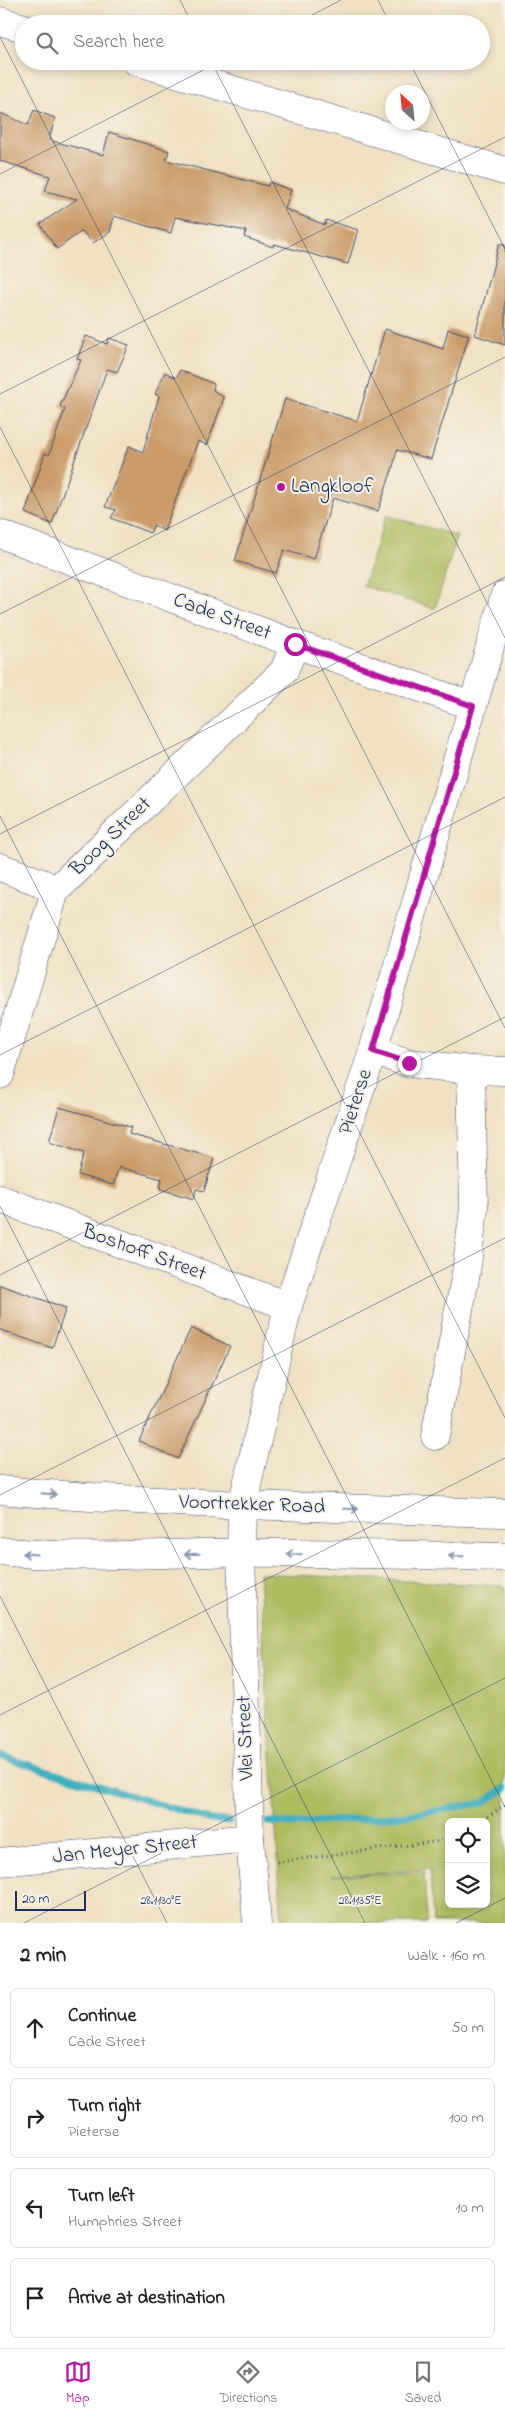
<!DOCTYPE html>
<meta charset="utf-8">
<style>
body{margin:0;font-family:"Indie Flower",sans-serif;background:#f6f6f6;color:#222}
.controls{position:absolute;right:15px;bottom:15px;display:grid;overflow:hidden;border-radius:8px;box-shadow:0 2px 8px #0003}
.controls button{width:45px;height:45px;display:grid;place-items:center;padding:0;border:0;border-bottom:1px solid #e0e0e0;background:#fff;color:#222;font:25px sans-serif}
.compass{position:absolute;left:385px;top:85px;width:45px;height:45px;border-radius:50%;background:#fff;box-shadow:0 2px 8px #0003;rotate:333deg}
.scale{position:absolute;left:15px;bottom:12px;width:71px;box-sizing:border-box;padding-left:5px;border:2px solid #1b2f5e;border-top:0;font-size:14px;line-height:18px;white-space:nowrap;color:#1b2f5e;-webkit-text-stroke:4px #f7f3e8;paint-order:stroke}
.stop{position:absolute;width:15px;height:15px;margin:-11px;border:4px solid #b5179e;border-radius:50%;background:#fff}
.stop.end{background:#b5179e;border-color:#fff;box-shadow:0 1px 5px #0008}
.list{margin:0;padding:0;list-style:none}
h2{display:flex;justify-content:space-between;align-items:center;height:65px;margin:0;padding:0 20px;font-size:21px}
h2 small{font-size:16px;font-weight:400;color:#767676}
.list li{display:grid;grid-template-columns:32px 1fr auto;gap:15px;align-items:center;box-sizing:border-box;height:80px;margin:0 10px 10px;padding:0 10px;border:1px solid #e0e0e0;border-radius:8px}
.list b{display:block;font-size:19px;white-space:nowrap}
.list p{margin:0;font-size:16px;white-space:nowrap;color:#767676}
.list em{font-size:16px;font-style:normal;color:#767676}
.icon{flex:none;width:28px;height:28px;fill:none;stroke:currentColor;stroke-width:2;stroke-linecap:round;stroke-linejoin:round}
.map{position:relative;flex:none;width:505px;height:1923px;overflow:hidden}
.search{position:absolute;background:#fff;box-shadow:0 2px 8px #0003;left:15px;right:15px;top:15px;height:55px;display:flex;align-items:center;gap:12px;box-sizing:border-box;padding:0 18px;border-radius:28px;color:#767676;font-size:19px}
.sheet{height:425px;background:#fff}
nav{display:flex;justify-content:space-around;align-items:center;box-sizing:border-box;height:70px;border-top:1px solid #e0e0e0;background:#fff;font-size:14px;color:#767676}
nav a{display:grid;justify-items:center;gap:2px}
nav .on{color:#b5179e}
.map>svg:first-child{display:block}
.green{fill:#aebb5e;stroke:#64755e;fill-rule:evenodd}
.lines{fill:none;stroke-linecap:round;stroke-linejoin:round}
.stream{stroke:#41afbe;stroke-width:7}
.building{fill:#cb9b69}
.minor-casing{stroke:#3b4a6d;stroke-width:29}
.primary-casing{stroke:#3b4a6d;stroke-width:29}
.path{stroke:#3b4a6d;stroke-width:3;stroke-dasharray:1 4;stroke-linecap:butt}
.minor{stroke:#fff;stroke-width:28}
.primary{stroke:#fff;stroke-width:28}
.oneway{stroke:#8d97ae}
.route{stroke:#b5179e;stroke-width:6}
.ticks{fill:none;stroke:#1b2f5e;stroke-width:1;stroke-opacity:0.45}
.poi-dot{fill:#b5179e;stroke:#f7f3e8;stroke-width:2}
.labels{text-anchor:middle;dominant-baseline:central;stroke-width:4;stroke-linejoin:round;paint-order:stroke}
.poi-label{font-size:21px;fill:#1b2f5e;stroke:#f7f3e8;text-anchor:start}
.street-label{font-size:21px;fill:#1b2f5e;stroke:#f7f3e8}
.ticks-label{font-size:12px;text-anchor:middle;fill:#1b2f5e;stroke:#f7f3e8;stroke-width:4;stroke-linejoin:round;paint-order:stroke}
</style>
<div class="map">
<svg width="505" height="1923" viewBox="0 0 505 1923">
<rect width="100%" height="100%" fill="#f7f3e8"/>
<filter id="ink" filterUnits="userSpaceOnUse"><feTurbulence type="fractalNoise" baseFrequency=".02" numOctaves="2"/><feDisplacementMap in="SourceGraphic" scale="10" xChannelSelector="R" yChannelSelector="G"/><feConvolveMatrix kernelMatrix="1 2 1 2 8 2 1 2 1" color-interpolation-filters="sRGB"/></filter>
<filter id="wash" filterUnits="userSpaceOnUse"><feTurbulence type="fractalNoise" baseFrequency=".0096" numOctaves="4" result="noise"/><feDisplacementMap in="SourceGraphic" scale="20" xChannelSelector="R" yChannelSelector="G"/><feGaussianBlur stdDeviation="1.12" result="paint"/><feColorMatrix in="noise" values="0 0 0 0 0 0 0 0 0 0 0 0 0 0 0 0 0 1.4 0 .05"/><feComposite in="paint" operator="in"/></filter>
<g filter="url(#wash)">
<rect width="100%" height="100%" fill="#f0e1c3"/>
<g class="green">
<path d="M 386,515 L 457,536 L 435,609 L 363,586 Z"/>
<path d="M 259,1573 L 505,1586 L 505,1923 L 433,1923 L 430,1869 L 331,1876 L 424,1872 L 427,1923 L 282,1923 ZM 449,1822 L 486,1822 L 486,1904 L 449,1904 Z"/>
</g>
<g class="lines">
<g class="stream">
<path d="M 0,1756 L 211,1820 L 229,1821"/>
<path d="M 268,1822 L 293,1824 L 408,1815 L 483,1803 L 505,1788"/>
</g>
</g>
<g id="blocks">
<g class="building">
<path d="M 34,110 L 55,118 L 49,140 L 103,155 L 109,132 L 169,151 L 166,160 L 268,186 L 269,182 L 291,190 L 285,209 L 325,225 L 326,220 L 358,230 L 348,264 L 274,244 L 273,247 L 244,237 L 246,231 L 175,217 L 171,233 L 114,216 L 110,232 L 93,243 L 82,231 L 57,249 L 40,224 L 77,199 L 45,191 L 50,176 L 0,161 L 0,113 L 28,125 Z"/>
<path d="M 499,244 L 505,245 L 505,345 L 475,335 Z"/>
<path d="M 385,329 L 443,349 L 448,329 L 469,335 L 431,459 L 397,450 L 393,467 L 378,511 L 333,498 L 314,559 L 284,550 L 276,573 L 235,561 L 285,399 L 357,421 Z"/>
<path d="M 86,336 L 107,344 L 109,338 L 129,345 L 117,372 L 107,369 L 52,524 L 25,513 L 45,453 L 49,455 L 65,409 L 60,406 L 81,360 L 77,359 Z"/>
<path d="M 180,370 L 214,384 L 213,390 L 224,398 L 207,445 L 198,441 L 164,531 L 154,525 L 150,533 L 111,518 L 116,510 L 105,507 L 129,446 L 143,452 L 159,396 L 155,394 L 165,372 L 176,378 Z"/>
<path d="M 59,1107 L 131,1127 L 129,1134 L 214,1158 L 204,1191 L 196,1189 L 194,1199 L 160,1189 L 162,1179 L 119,1167 L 113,1185 L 78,1175 L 84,1153 L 49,1142 Z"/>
<path d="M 0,1285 L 66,1308 L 52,1348 L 0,1330 Z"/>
<path d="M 191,1328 L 230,1346 L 178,1459 L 139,1441 Z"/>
</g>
</g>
</g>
<g filter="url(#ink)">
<use href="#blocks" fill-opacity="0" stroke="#3b4a6d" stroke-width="1"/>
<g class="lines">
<defs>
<g id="minor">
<path d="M 0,21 L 24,28"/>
<path d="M 136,61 L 505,171"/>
<path d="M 0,534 L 295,644 L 473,706"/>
<path d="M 0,867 L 42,883 L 55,891"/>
<path d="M 373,1051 L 409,1063 L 471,1070 L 505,1071"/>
<path d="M 0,1075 L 55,891 L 284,671 L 295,644"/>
<path d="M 0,1199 L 288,1306"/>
<path d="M 435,1436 L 466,1273 L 474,1208 L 471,1070"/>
<path d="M 0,1862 L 250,1838"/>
<path d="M 257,1923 L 250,1838 L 241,1554 L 242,1506 L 288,1306 L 373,1051 L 505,595"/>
</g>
<g id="primary">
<path d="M 0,1490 C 168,1505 336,1508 505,1513"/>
<path d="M 0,1551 C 68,1559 136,1554 205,1553 C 305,1552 405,1555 505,1557"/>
</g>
</defs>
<use href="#minor" class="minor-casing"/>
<use href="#primary" class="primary-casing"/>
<g class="path">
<path d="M 479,1822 L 505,1805"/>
<path d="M 277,1862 L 449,1840"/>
</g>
<use href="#minor" class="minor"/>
<use href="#primary" class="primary"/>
</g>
<defs><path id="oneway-shaft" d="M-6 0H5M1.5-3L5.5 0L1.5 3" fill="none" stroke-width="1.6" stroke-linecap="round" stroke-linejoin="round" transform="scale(1.25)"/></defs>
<g class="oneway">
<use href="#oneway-shaft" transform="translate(49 1494) rotate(5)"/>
<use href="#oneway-shaft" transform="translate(351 1509) rotate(1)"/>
<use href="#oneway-shaft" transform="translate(30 1554) rotate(-176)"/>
<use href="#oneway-shaft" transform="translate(192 1554) rotate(178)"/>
<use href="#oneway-shaft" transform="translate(294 1554) rotate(-179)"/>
<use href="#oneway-shaft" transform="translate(456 1556) rotate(-179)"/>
</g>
</g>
<g class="lines" filter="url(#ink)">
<path class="route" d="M 295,644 L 473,706 L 373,1051 L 409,1063"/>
</g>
<path class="ticks" d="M 180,0 L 192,24M 378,0 L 390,24M 295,24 L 341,0M 0,37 L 505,1028M 211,61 L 505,638M 409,61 L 505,249M 0,174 L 221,61M 0,394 L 505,137M 0,427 L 505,1418M 0,614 L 505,357M 0,816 L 505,1807M 0,834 L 505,577M 0,1055 L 505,797M 0,1206 L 365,1923M 0,1275 L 505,1017M 0,1495 L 505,1238M 0,1596 L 167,1923M 0,1715 L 505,1458M 24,1923 L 505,1678M 456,1923 L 505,1898"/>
<circle class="poi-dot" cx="281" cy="487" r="5"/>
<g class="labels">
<g class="poi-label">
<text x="291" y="487">Langkloof</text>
</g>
<g class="street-label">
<text transform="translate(222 617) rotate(20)">Cade Street</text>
<text transform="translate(111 837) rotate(-44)">Boog Street</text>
<text transform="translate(356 1102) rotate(-72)">Pieterse</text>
<text transform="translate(144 1253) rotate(20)">Boshoff Street</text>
<text transform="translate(252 1505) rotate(2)">Voortrekker Road</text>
<text transform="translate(246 1738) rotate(-92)">Vlei Street</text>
<text transform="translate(125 1850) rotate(-6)">Jan Meyer Street</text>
</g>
</g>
<g class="ticks-label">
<text x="161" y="1904">28.1130°E</text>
<text x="360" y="1904">28.1135°E</text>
</g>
</svg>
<div class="controls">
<button><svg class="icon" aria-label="locate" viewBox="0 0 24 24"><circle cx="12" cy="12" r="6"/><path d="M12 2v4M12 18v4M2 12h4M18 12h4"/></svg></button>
<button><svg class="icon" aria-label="layers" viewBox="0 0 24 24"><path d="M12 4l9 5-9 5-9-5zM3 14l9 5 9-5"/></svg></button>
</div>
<svg class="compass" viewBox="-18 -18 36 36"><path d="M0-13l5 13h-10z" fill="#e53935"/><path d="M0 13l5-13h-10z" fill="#767676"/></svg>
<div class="scale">20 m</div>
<div class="stop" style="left:295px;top:644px"></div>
<div class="stop end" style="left:409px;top:1063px"></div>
<div class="search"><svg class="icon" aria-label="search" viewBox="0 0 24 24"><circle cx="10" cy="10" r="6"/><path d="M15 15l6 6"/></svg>Search here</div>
</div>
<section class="sheet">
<h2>2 min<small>Walk · 160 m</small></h2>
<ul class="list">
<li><svg class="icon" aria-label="ahead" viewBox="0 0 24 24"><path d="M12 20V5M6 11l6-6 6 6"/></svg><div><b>Continue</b><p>Cade Street</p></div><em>50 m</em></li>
<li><svg class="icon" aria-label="right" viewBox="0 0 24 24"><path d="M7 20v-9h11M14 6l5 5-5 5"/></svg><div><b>Turn right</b><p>Pieterse</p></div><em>100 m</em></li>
<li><svg class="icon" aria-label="left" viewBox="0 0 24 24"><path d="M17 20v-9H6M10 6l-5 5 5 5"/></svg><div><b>Turn left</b><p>Humphries Street</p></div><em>10 m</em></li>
<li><svg class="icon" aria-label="arrive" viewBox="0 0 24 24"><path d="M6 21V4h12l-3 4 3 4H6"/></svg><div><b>Arrive at destination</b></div></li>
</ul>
</section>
<nav>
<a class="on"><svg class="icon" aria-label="map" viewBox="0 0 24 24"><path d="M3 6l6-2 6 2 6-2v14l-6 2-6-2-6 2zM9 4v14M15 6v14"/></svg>Map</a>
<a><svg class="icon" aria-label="directions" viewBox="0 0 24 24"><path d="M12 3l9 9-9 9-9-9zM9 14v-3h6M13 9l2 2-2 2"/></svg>Directions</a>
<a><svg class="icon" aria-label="saved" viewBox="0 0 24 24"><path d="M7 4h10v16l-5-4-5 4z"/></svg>Saved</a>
</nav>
